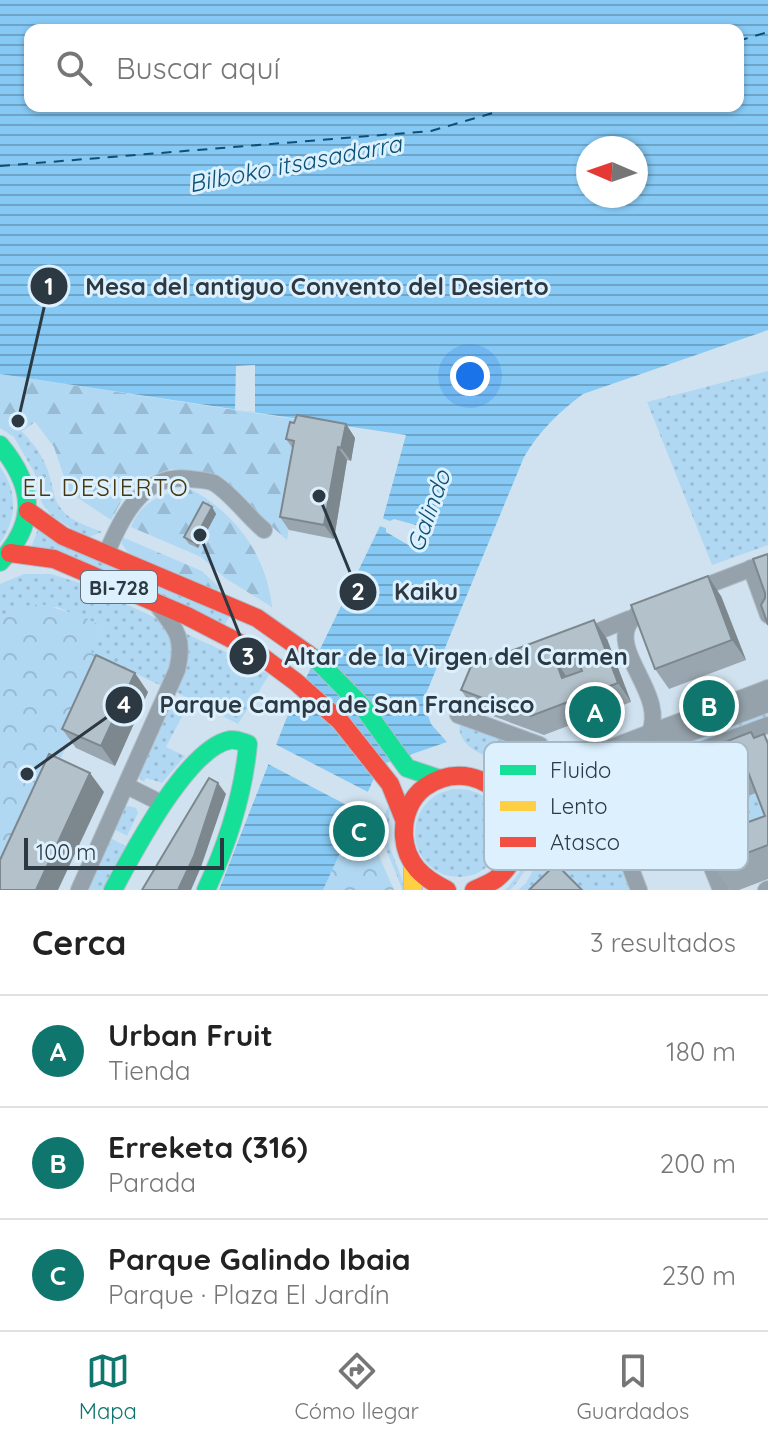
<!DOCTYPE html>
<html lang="es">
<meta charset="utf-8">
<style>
body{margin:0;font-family:Quicksand,sans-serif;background:#f6f6f6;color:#222}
.compass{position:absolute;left:576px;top:136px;width:72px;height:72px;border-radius:50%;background:#fff;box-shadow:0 2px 6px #0004;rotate:272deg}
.scale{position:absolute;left:24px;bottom:20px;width:200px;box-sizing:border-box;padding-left:8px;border:4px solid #2c3942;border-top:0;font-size:22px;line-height:28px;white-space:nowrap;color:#2c3942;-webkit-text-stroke:6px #dcf0fe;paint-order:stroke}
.you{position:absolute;left:470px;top:376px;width:28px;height:28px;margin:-20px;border:6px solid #fff;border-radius:50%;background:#1a73e8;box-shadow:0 0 0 12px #1a73e833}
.badge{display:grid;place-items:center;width:52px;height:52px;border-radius:50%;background:#0f766e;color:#fff;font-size:26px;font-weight:700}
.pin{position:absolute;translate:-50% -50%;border:4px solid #fff;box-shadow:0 2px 8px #0006}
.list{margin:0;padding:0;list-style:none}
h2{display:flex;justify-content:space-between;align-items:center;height:104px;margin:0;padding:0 32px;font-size:34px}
h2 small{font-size:26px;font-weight:400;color:#767676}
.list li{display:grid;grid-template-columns:52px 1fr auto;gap:24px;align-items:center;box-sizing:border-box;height:112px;padding:0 32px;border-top:2px solid #e0e0e0}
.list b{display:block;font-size:30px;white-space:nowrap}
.list p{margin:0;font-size:26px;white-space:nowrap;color:#767676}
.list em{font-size:26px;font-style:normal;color:#767676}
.icon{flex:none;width:44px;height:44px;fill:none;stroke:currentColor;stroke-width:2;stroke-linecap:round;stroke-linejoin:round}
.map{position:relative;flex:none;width:768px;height:890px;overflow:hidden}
.search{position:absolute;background:#fff;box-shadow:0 2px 6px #0004;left:24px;right:24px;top:24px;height:88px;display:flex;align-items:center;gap:20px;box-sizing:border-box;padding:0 28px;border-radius:16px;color:#767676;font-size:30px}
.sheet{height:440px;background:#fff}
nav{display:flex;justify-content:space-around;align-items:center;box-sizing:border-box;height:112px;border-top:2px solid #e0e0e0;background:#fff;font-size:22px;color:#767676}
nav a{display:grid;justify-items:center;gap:4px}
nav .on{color:#0f766e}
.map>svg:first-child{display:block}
.grass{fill:url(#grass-dots)}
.forest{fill:url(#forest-firs)}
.park{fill:url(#park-crowns)}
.water{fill:url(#water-rules);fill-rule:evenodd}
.pier{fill:#d0e2ef}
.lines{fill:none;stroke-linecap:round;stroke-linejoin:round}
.ferry{stroke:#0b5176;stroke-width:2;stroke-dasharray:10 8;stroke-linecap:butt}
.street-casing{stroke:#b2bfca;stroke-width:18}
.fast-casing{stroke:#b2bfca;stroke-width:20}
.slow-casing{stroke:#b2bfca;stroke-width:20}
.jam-casing{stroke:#b2bfca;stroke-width:20}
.street{stroke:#95a2ab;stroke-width:16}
.fast{stroke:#16e098;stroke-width:18}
.slow{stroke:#ffcf43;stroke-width:18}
.jam{stroke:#f24e42;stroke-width:18}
.wall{fill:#9aa6af;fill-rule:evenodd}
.shaded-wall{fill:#7d878e}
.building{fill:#b3c1cb;stroke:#7d878e;stroke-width:2;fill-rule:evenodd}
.labels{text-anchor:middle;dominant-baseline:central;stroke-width:6;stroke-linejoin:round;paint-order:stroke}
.shield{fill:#dcf0fe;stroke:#61707a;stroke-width:2}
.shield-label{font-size:20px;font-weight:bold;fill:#2c3942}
.water-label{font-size:24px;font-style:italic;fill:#0b5176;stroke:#dcf0fe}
.neighbourhood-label{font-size:24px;letter-spacing:2px;fill:#46370f;stroke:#dcf0fe}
.key{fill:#dcf0fe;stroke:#a7b9c6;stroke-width:2}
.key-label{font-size:22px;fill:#2c3942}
.leader{fill:none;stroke:#2c3942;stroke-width:3}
.callout-dot{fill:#2c3942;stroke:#dcf0fe;stroke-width:3}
.mark-label{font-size:24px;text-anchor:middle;font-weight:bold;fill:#fff}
.callout-label{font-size:24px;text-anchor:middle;font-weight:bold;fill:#2c3942;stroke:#dcf0fe;stroke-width:6;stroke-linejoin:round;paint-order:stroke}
</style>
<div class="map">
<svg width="768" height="890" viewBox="0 0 768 890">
<defs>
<pattern id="grass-dots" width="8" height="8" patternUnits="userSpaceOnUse" patternTransform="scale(2)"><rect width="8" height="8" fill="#b1d8f3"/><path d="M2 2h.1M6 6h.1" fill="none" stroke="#98bad2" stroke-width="1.8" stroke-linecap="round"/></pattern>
<pattern id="forest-firs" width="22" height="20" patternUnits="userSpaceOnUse" patternTransform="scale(2)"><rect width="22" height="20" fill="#b1d8f3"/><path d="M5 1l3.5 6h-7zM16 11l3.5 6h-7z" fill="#98bad2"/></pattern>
<pattern id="park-crowns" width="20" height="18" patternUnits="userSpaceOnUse" patternTransform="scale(2)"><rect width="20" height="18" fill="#b1d8f3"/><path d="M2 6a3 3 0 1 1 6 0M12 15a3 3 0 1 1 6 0" fill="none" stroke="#98bad2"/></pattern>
<pattern id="water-rules" width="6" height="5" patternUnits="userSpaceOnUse" patternTransform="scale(2)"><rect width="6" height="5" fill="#86c9f4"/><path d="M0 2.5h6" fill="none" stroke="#6ea4c7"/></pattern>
</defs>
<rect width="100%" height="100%" fill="#d0e2ef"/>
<g class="grass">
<path d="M 768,371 L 768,545 L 712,565 L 647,402 Z"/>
<path d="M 21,431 C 33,442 44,457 49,474 C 53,486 53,500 62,510 C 72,522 88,526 102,532 L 89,537 L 78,533 L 51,515 L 42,503 L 34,472 L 14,437 Z"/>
<path d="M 0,467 C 18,491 17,519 0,543 Z"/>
<path d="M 39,526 L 229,617 L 225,625 L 31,548 Z"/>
<path d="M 24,574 L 51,574 L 83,584 L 160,620 L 175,645 L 166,688 L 90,652 L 103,627 L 57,607 L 5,614 L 0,619 L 0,584 Z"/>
<path d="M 185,633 C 214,648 243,657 269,675 L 238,724 L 174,691 L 187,650 Z"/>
<path d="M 170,700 L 186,709 L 166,747 L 185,756 L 162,783 L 146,778 L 144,782 L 137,776 Z"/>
<path d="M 768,711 L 768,718 L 563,795 L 562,789 Z"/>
<path d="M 461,720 L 534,753 L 535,756 C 527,759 518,761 509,761 C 487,760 452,745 461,720 Z"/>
<circle cx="459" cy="833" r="44"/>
<path d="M 764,790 L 768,848 L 747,856 L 728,804 Z"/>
<path d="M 390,804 L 388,842 L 406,890 L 402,890 C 394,860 370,834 390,804 Z"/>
<path d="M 129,806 L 136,808 L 138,813 L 127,836 L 112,828 L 122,807 Z"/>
<path d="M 613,820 L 639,890 L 518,890 L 526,883 L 546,847 Z"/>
<path d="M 560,824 L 561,827 C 536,842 530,870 510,890 L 505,890 C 527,869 533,838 560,824 Z"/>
<path d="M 107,836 L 127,847 L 105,890 L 83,890 Z"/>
</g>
<g class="forest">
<path d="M 0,374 L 300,420 L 290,454 L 300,459 L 287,540 L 211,473 L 171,469 L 144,478 L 124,496 L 111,520 L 69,492 L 54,447 L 35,422 L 14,437 L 0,428 Z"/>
<path d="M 190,489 C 235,512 267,556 272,607 L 225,578 L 201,557 L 131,527 C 140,501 165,492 190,489 Z"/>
<path d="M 122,537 L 202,571 L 221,589 L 214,592 L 130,555 L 122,544 Z"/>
</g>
<g class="park">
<path d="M 41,604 L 82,616 L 103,627 L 91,652 L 107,661 L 0,886 L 0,619 C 10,607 26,606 41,604 Z"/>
<path d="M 359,810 L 394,890 L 323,890 Z"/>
</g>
<path class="water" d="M 0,0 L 768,0 L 768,330 L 583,394 C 559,412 540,430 524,457 L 423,701 L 431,724 L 447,742 L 380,765 L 323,890 L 219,890 L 287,717 L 382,522 L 406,435 L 0,374 ZM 30,30 L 738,30 L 738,106 L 30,106 ZM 588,148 L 636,148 L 636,196 L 588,196 Z"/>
<g class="pier">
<path d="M 255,365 L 255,412 L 235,410 L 236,366 Z"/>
<path d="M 379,517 L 390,521 L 394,519 L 427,528 L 417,550 L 386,532 L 386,528 L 376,525 Z"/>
<path d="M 273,743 L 370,793 L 362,813 L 266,763 Z"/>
</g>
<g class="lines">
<g class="ferry">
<path d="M 738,41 L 768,32"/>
<path d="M 0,166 L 431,131 L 517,106"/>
</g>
<defs>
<g id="street">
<path d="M 106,554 C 122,518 142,472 190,479 C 198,480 208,480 214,483 C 233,495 247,516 264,530"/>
<path d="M 751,568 L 768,615"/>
<path d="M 695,590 L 768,562"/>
<path d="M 582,638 L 629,619"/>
<path d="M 458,715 L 540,745 L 545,758"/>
<path d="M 649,734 C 672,688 582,634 654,605"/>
<path d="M 675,776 L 721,890"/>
<path d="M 486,780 L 508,781 L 533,777 L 768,688"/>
<path d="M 127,786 L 163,804"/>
<path d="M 504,795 L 538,790 L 768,704"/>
<path d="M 605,801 L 639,890"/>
<path d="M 527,829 L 535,818 L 559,803 L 768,725"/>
<path d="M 515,857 L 540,827 L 563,815 L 699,767"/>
<path d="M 79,890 L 177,670 C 185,638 176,629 157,605"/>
<path d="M 766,890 L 768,889"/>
</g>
<g id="fast">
<path d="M 0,445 C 34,486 38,522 0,562"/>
<path d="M 308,654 L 319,662 L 363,707 L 407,768 L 440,779"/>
<path d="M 113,890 C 133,853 187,748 230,740 C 236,739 242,742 248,744 C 243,796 228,843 206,890"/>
</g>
<path id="slow" d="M 413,868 L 413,890"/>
<g id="jam">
<path d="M 28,511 L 63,536 L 257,618 L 308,654"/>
<path d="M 10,553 L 54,559 L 187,616 L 253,650 L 296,682 L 340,721 L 390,784 L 404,819"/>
<path d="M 447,890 C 423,878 406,864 404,836 C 403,817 410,798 425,787 C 487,745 553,832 496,879 C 490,883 481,887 474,890"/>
</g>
</defs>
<use href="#street" class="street-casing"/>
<use href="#fast" class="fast-casing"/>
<use href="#slow" class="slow-casing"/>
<use href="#jam" class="jam-casing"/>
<use href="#street" class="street"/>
<use href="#fast" class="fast"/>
<use href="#slow" class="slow"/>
<use href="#jam" class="jam"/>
</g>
<g class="wall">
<path d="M 346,424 L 355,438 L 351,461 L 347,460 L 334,539 L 289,530 L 280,517 L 293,449 L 286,439 Z"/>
<path d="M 212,507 L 216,514 L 198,548 L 189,544 L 184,537 Z"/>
<path d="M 721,596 L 746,660 L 669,689 L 655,669 Z"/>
<path d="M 607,639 L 631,702 L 544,735 L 474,709 L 461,690 Z"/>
<path d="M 148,692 L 115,766 L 76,748 L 62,729 Z"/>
<path d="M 764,734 L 768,740 L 768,879 L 739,890 L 730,890 L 713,866 L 713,859 L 673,762 ZM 756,793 L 765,816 L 736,826 L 728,804 Z"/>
<path d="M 661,789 L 670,803 L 690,855 L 643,871 L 634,857 Z"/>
</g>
<g class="shaded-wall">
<path d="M 346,424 L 355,438 L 351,461 L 341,448 Z"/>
<path d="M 338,447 L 347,460 L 334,539 L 324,525 Z"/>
<path d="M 212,507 L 216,514 L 198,548 L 193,542 Z"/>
<path d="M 708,576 L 721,596 L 746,660 L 732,640 Z"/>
<path d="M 594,620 L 607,639 L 631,702 L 618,683 Z"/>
<path d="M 555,659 L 568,679 L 562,678 Z"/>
<path d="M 135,673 L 148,692 L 115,766 L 101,746 Z"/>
<path d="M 90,773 L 104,792 L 58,890 L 36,890 Z"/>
<path d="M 709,778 L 728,804 L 747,856 L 729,829 Z"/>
<path d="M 218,783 L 226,794 L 201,867 L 191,890 L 178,890 Z"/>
<path d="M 661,789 L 670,803 L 690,855 L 681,842 Z"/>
</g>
<g class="building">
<path d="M 297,415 L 346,424 L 341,448 L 338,447 L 324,525 L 280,517 L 294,441 L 286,439 L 290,422 L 294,423 Z"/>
<path d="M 203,502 L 212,507 L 193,542 L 184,537 Z"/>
<path d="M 768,554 L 768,625 L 761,605 L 765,598 L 765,593 L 753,559 Z"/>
<path d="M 708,576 L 732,640 L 655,669 L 631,605 Z"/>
<path d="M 594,620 L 618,683 L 531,716 L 461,690 L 471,666 ZM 574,652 L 582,671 L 562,678 L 555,659 Z"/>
<path d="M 96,655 L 135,673 L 101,746 L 62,729 Z"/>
<path d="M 751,732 L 754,738 L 764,734 L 768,744 L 768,845 L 713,866 L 713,859 L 673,762 ZM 745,764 L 765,816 L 729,829 L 709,778 Z"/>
<path d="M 49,754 L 90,773 L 36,890 L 0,890 L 0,860 Z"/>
<path d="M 209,778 L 218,783 L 194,856 L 178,890 L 142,890 Z"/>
<path d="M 556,864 L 582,890 L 529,890 Z"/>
</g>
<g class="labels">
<rect class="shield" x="81" y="571" width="76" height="32" rx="6"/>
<g class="shield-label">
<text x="119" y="587">BI-728</text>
</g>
<g class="water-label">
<text transform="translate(295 163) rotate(-11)">Bilboko itsasadarra</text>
<text transform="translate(428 511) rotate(-70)">Galindo</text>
</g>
<g class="neighbourhood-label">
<text x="106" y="487">EL DESIERTO</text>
</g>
</g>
<rect x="484" y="742" width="264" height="128" rx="12" class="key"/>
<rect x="500" y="765" width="36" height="10" fill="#16e098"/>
<rect x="500" y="801" width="36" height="10" fill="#ffcf43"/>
<rect x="500" y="837" width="36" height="10" fill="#f24e42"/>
<g class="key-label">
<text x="550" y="778">Fluido</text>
<text x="550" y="814">Lento</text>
<text x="550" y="850">Atasco</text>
</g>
<path class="leader" d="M18 421L49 286M319 496L358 592M200 535L248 656M27 774L124 705"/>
<g class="callout-dot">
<circle cx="18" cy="421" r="8"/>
<circle cx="319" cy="496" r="8"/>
<circle cx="200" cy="535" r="8"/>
<circle cx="27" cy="774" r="8"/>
<circle cx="49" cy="286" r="20"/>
<circle cx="358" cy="592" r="20"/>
<circle cx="248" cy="656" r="20"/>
<circle cx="124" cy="705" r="20"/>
</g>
<g class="mark-label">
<text x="49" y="295">1</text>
<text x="358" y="600">2</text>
<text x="248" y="665">3</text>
<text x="124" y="713">4</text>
</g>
<g class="callout-label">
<text x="317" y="295">Mesa del antiguo Convento del Desierto</text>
<text x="426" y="600">Kaiku</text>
<text x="456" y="665">Altar de la Virgen del Carmen</text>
<text x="347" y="713">Parque Campa de San Francisco</text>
</g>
</svg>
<svg class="compass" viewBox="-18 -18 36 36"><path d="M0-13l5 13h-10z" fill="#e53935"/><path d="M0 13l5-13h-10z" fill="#767676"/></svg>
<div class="scale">100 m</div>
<div class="you"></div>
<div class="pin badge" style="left:595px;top:712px">A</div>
<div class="pin badge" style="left:709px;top:706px">B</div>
<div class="pin badge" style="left:359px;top:831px">C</div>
<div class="search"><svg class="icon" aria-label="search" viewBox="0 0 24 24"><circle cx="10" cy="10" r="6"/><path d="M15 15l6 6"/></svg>Buscar aquí</div>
</div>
<section class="sheet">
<h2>Cerca<small>3 resultados</small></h2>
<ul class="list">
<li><span class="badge">A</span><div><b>Urban Fruit</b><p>Tienda</p></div><em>180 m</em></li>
<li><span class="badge">B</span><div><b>Erreketa (316)</b><p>Parada</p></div><em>200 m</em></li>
<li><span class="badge">C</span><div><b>Parque Galindo Ibaia</b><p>Parque · Plaza El Jardín</p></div><em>230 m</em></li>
</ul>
</section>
<nav>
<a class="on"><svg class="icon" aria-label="map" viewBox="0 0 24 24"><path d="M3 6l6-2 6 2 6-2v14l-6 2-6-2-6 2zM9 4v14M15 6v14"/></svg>Mapa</a>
<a><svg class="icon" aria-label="directions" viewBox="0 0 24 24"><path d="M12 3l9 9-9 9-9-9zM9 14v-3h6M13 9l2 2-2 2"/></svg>Cómo llegar</a>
<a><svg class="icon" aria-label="saved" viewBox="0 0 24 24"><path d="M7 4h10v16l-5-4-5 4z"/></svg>Guardados</a>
</nav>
